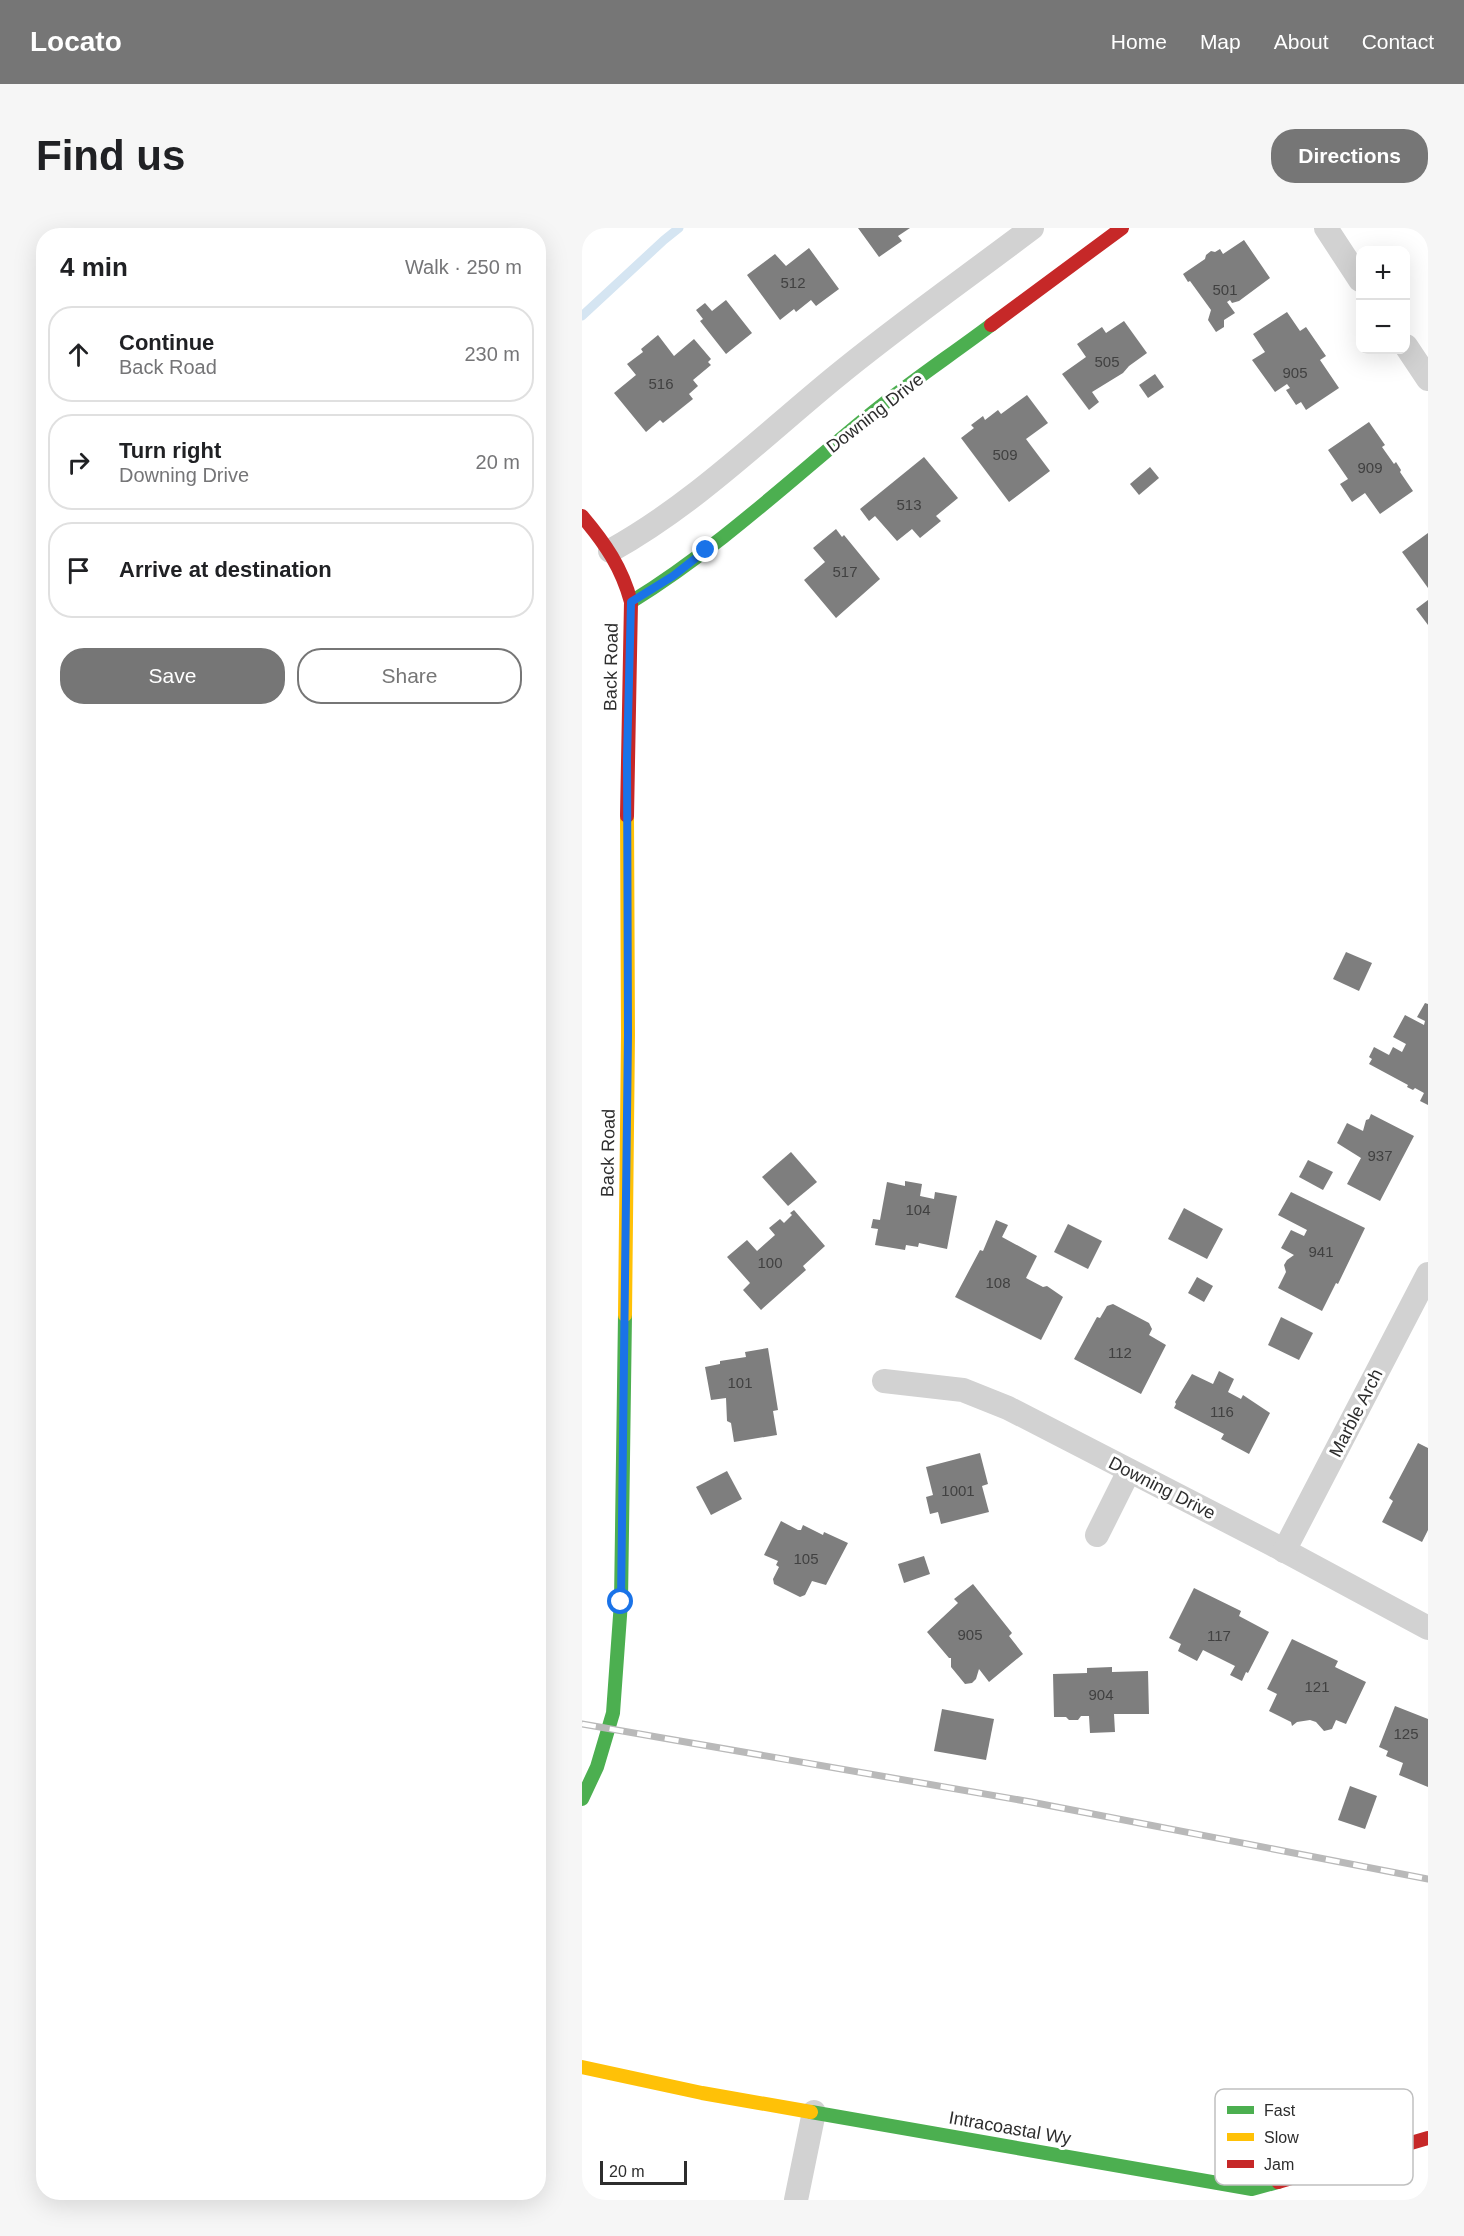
<!DOCTYPE html>
<meta charset="utf-8">
<style>
body{margin:0;font-family:Helvetica,sans-serif;background:#f6f6f6;color:#202124}
.controls{position:absolute;right:18px;top:18px;display:grid;overflow:hidden;border-radius:12px;box-shadow:0 6px 24px #0002}
.controls button{width:54px;height:54px;display:grid;place-items:center;padding:0;border:0;border-bottom:2px solid #e0e0e0;background:#fff;color:#202124;font:30px sans-serif}
.scale{position:absolute;left:18px;bottom:15px;width:87px;box-sizing:border-box;padding-left:6px;border:3px solid #2d2d2d;border-top:0;font-size:16px;line-height:21px;white-space:nowrap;color:#2d2d2d;-webkit-text-stroke:4px #fff;paint-order:stroke}
.stop{position:absolute;width:18px;height:18px;margin:-14px;border:4px solid #1a73e8;border-radius:50%;background:#fff}
.stop.end{background:#1a73e8;border-color:#fff;box-shadow:0 2px 6px #0008}
.list{margin:0;padding:0;list-style:none}
h2{display:flex;justify-content:space-between;align-items:center;height:78px;margin:0;padding:0 24px;font-size:26px}
h2 small{font-size:20px;font-weight:400;color:#757577}
.list li{display:grid;grid-template-columns:39px 1fr auto;gap:18px;align-items:center;box-sizing:border-box;height:96px;margin:0 12px 12px;padding:0 12px;border:2px solid #e0e0e0;border-radius:24px}
.list b{display:block;font-size:22px;white-space:nowrap}
.list p{margin:0;font-size:20px;white-space:nowrap;color:#757577}
.list em{font-size:20px;font-style:normal;color:#757577}
.actions{display:flex;gap:12px;padding:18px 24px}
.actions a{flex:1;padding:14px 0;border:2px solid #767676;border-radius:24px;text-align:center;font-size:21px;color:#767676}
.actions .main{background:#767676;color:#fff}
.icon{flex:none;width:33px;height:33px;fill:none;stroke:currentColor;stroke-width:2;stroke-linecap:round;stroke-linejoin:round}
.map{position:relative;flex:none;width:846px;height:1972px;overflow:hidden;border-radius:24px}
header{display:flex;align-items:center;gap:36px;box-sizing:border-box;height:84px;padding:0 30px;background:#767676;color:#fff}
header strong{font-size:28px}
nav{display:flex;gap:33px;margin-inline-start:auto;font-size:21px}
.intro{display:flex;align-items:center;justify-content:space-between;box-sizing:border-box;height:144px;padding:0 36px}
h1{margin:0;font-size:42px}
.button{padding:15px 27px;border-radius:24px;background:#767676;color:#fff;font-size:21px;font-weight:700}
main{display:flex;gap:36px;padding:0 36px}
aside{flex:1;background:#fff;border-radius:24px;box-shadow:0 6px 24px #0002}
.map>svg:first-child{display:block}
.lines{fill:none;stroke-linecap:round;stroke-linejoin:round}
.stream{stroke:#d5e5f2;stroke-width:9}
.building{fill:#7e7e7e}
.street{stroke:#d2d2d2;stroke-width:24}
.fast{stroke:#4caf50;stroke-width:14}
.slow{stroke:#ffc107;stroke-width:14}
.jam{stroke:#c62828;stroke-width:14}
.rail-casing{stroke:#b9b9b9;stroke-width:7}
.rail{stroke:#fff;stroke-width:4.5;stroke-dasharray:14;stroke-linecap:butt}
.route{stroke:#1a73e8;stroke-width:8}
.labels{text-anchor:middle;dominant-baseline:central;stroke-width:6;stroke-linejoin:round;paint-order:stroke}
.number-label{font-size:15px;fill:#414141}
.street-label{font-size:18px;fill:#2d2d2d;stroke:#fff}
.key{fill:#fff;stroke:#c0c0c0;stroke-width:1.5}
.key-label{font-size:16px;fill:#2d2d2d}
</style>
<header>
<strong>Locato</strong>
<nav><a>Home</a><a>Map</a><a>About</a><a>Contact</a></nav>
</header>
<div class="intro"><h1>Find us</h1><a class="button">Directions</a></div>
<main>
<aside>
<h2>4 min<small>Walk · 250 m</small></h2>
<ul class="list">
<li><svg class="icon" aria-label="ahead" viewBox="0 0 24 24"><path d="M12 20V5M6 11l6-6 6 6"/></svg><div><b>Continue</b><p>Back Road</p></div><em>230 m</em></li>
<li><svg class="icon" aria-label="right" viewBox="0 0 24 24"><path d="M7 20v-9h11M14 6l5 5-5 5"/></svg><div><b>Turn right</b><p>Downing Drive</p></div><em>20 m</em></li>
<li><svg class="icon" aria-label="arrive" viewBox="0 0 24 24"><path d="M6 21V4h12l-3 4 3 4H6"/></svg><div><b>Arrive at destination</b></div></li>
</ul>
<div class="actions"><a class="main">Save</a><a>Share</a></div>
</aside>
<div class="map">
<svg width="846" height="1972" viewBox="0 0 846 1972">
<rect width="100%" height="100%" fill="#fff"/>
<g class="lines">
<path class="stream" d="M 0,88 L 82,12 L 97,0"/>
</g>
<g class="building">
<path d="M 276,0 L 328,0 L 316,8 L 320,13 L 297,29 Z"/>
<path d="M 662,12 L 688,50 L 657,73 L 650,75 L 648,72 L 645,74 L 653,85 L 642,92 L 642,99 L 634,104 L 626,92 L 629,82 L 608,53 L 606,54 L 601,46 L 623,31 L 624,27 L 629,23 L 633,24 L 638,21 L 641,26 Z"/>
<path d="M 227,20 L 257,61 L 234,78 L 229,72 L 214,84 L 212,81 L 198,92 L 165,47 L 193,26 L 204,38 Z"/>
<path d="M 144,72 L 170,105 L 144,126 L 118,93 L 121,91 L 114,82 L 123,75 L 130,83 Z"/>
<path d="M 705,84 L 718,103 L 724,99 L 744,128 L 738,132 L 757,160 L 724,182 L 719,174 L 714,177 L 704,162 L 708,160 L 705,156 L 693,164 L 670,132 L 683,124 L 671,106 Z"/>
<path d="M 542,93 L 565,125 L 547,138 L 541,145 L 510,164 L 517,174 L 507,182 L 480,146 L 504,129 L 495,116 L 520,99 L 524,105 Z"/>
<path d="M 76,107 L 92,128 L 112,111 L 129,131 L 126,134 L 129,137 L 111,152 L 116,158 L 107,166 L 111,171 L 81,195 L 78,192 L 64,204 L 32,165 L 54,147 L 45,136 L 61,124 L 59,121 Z"/>
<path d="M 573,146 L 582,159 L 566,170 L 557,157 Z"/>
<path d="M 445,167 L 466,195 L 444,211 L 468,243 L 427,274 L 379,210 L 392,200 L 389,197 L 401,188 L 403,192 L 416,182 L 419,186 Z"/>
<path d="M 787,194 L 803,217 L 800,219 L 812,236 L 814,234 L 819,242 L 818,244 L 831,263 L 798,286 L 783,265 L 770,274 L 758,256 L 766,251 L 746,222 Z"/>
<path d="M 342,229 L 376,270 L 354,288 L 359,293 L 338,310 L 330,301 L 315,313 L 293,288 L 287,293 L 278,281 Z"/>
<path d="M 568,239 L 577,250 L 557,267 L 548,256 Z"/>
<path d="M 254,301 L 260,309 L 262,307 L 298,351 L 254,390 L 222,352 L 243,334 L 231,320 Z"/>
<path d="M 846,305 L 846,360 L 820,324 Z"/>
<path d="M 846,372 L 846,397 L 834,381 Z"/>
<path d="M 764,724 L 790,735 L 777,763 L 751,751 Z"/>
<path d="M 843,775 L 846,776 L 846,877 L 838,873 L 842,865 L 833,860 L 831,862 L 825,859 L 826,857 L 787,836 L 790,831 L 787,829 L 792,819 L 807,827 L 811,819 L 820,824 L 824,816 L 811,809 L 823,787 L 842,797 L 843,793 L 835,789 Z"/>
<path d="M 789,886 L 832,908 L 798,973 L 765,956 L 779,930 L 755,915 L 765,895 L 781,903 L 784,892 L 787,891 Z"/>
<path d="M 209,924 L 235,954 L 206,978 L 180,949 Z"/>
<path d="M 726,932 L 751,944 L 741,962 L 717,949 Z"/>
<path d="M 323,953 L 340,956 L 338,968 L 352,971 L 353,964 L 375,968 L 365,1021 L 337,1015 L 336,1019 L 324,1017 L 323,1022 L 293,1017 L 296,1001 L 289,1000 L 291,991 L 298,992 L 305,954 L 323,958 Z"/>
<path d="M 709,964 L 783,1000 L 756,1056 L 754,1055 L 740,1083 L 696,1060 L 704,1044 L 702,1037 L 705,1032 L 712,1027 L 699,1020 L 709,1002 L 722,1008 L 725,1002 L 696,987 Z"/>
<path d="M 602,980 L 641,1001 L 625,1031 L 586,1011 Z"/>
<path d="M 212,982 L 243,1018 L 221,1038 L 224,1042 L 179,1082 L 161,1062 L 168,1055 L 145,1029 L 165,1012 L 175,1023 L 193,1007 L 187,1000 L 198,991 L 202,995 L 210,987 L 208,985 Z"/>
<path d="M 414,992 L 426,997 L 420,1009 L 455,1028 L 444,1050 L 461,1059 L 465,1058 L 481,1069 L 459,1112 L 373,1069 L 398,1022 L 401,1023 Z"/>
<path d="M 486,996 L 520,1013 L 506,1041 L 472,1024 Z"/>
<path d="M 615,1049 L 631,1058 L 622,1074 L 606,1065 Z"/>
<path d="M 531,1076 L 567,1095 L 570,1101 L 567,1107 L 584,1117 L 559,1166 L 492,1131 L 515,1089 L 518,1090 L 525,1078 Z"/>
<path d="M 699,1089 L 731,1105 L 717,1132 L 686,1117 Z"/>
<path d="M 186,1120 L 196,1182 L 191,1183 L 195,1207 L 152,1214 L 149,1195 L 145,1193 L 144,1170 L 129,1172 L 123,1139 L 138,1136 L 138,1133 L 164,1129 L 163,1124 Z"/>
<path d="M 637,1143 L 652,1151 L 646,1164 L 659,1171 L 661,1167 L 688,1185 L 667,1226 L 639,1211 L 642,1206 L 592,1180 L 594,1176 L 593,1174 L 610,1146 L 631,1156 Z"/>
<path d="M 836,1215 L 846,1220 L 846,1302 L 840,1314 L 800,1294 L 811,1273 L 807,1270 Z"/>
<path d="M 398,1225 L 406,1256 L 400,1258 L 407,1284 L 359,1296 L 356,1284 L 348,1286 L 344,1269 L 351,1267 L 344,1239 Z"/>
<path d="M 145,1243 L 160,1271 L 129,1287 L 114,1259 Z"/>
<path d="M 199,1293 L 216,1302 L 219,1302 L 221,1297 L 241,1307 L 242,1304 L 266,1315 L 244,1357 L 230,1353 L 223,1367 L 218,1369 L 192,1356 L 191,1351 L 197,1339 L 194,1337 L 196,1333 L 182,1327 Z"/>
<path d="M 342,1328 L 348,1346 L 322,1355 L 316,1336 Z"/>
<path d="M 391,1356 L 430,1405 L 427,1408 L 441,1426 L 407,1454 L 397,1441 L 394,1451 L 390,1455 L 383,1456 L 369,1439 L 369,1430 L 367,1430 L 345,1404 L 376,1375 L 372,1371 Z"/>
<path d="M 612,1360 L 659,1383 L 657,1388 L 687,1404 L 666,1445 L 664,1444 L 660,1453 L 648,1447 L 653,1438 L 621,1422 L 615,1433 L 596,1423 L 599,1416 L 587,1410 Z"/>
<path d="M 710,1411 L 756,1433 L 753,1439 L 784,1454 L 764,1496 L 754,1492 L 750,1501 L 742,1503 L 734,1494 L 728,1492 L 715,1494 L 710,1498 L 709,1494 L 687,1483 L 695,1466 L 685,1461 Z"/>
<path d="M 530,1439 L 530,1444 L 566,1443 L 567,1486 L 532,1486 L 533,1504 L 508,1505 L 507,1488 L 499,1488 L 496,1492 L 487,1492 L 484,1489 L 472,1489 L 471,1446 L 505,1445 L 505,1440 Z"/>
<path d="M 813,1478 L 846,1491 L 846,1559 L 817,1547 L 821,1535 L 804,1528 L 806,1523 L 797,1519 Z"/>
<path d="M 360,1481 L 412,1491 L 404,1532 L 352,1523 Z"/>
<path d="M 768,1558 L 795,1568 L 783,1601 L 756,1592 Z"/>
</g>
<g class="lines">
<g class="street">
<path d="M 744,0 L 778,52"/>
<path d="M 824,118 L 846,151"/>
<path d="M 28,323 C 111,277 178,211 251,151 C 315,98 384,50 450,0"/>
<path d="M 302,1153 L 381,1162 L 426,1180 L 690,1316 L 846,1400"/>
<path d="M 515,1307 L 547,1243"/>
<path d="M 702,1323 L 846,1046"/>
<path d="M 214,1972 L 232,1884"/>
</g>
<g class="fast">
<path d="M 49,374 C 132,323 203,257 278,195 C 319,160 365,130 409,97"/>
<path d="M 0,1571 L 15,1539 L 31,1485 L 39,1374 L 43,1087"/>
<path d="M 229,1884 L 670,1961 L 696,1954"/>
</g>
<g class="slow">
<path d="M 43,1087 L 46,807 L 45,588"/>
<path d="M 0,1839 L 120,1865 L 229,1884"/>
</g>
<g class="jam">
<path d="M 409,97 L 540,0"/>
<path d="M 0,288 C 23,315 40,340 49,374 L 45,588"/>
<path d="M 696,1954 L 846,1910"/>
</g>
<defs>
<path id="rail" d="M 0,1496 L 449,1574 L 846,1651"/>
</defs>
<use href="#rail" class="rail-casing"/>
<use href="#rail" class="rail"/>
</g>
<g class="lines">
<path class="route" d="M 39,1374 L 46,807 L 45,530 L 49,374 L 91,348 L 124,322"/>
</g>
<g class="labels">
<g class="number-label">
<text x="211" y="54">512</text>
<text x="643" y="61">501</text>
<text x="525" y="133">505</text>
<text x="713" y="144">905</text>
<text x="79" y="155">516</text>
<text x="423" y="226">509</text>
<text x="788" y="239">909</text>
<text x="327" y="276">513</text>
<text x="263" y="343">517</text>
<text x="798" y="927">937</text>
<text x="336" y="981">104</text>
<text x="739" y="1023">941</text>
<text x="188" y="1034">100</text>
<text x="416" y="1054">108</text>
<text x="538" y="1124">112</text>
<text x="158" y="1154">101</text>
<text x="640" y="1183">116</text>
<text x="376" y="1262">1001</text>
<text x="224" y="1330">105</text>
<text x="388" y="1406">905</text>
<text x="637" y="1407">117</text>
<text x="735" y="1458">121</text>
<text x="519" y="1466">904</text>
<text x="824" y="1505">125</text>
</g>
<g class="street-label">
<text transform="translate(293 185) rotate(-38)">Downing Drive</text>
<text transform="translate(29 439) rotate(-89)">Back Road</text>
<text transform="translate(26 925) rotate(-89)">Back Road</text>
<text transform="translate(774 1185) rotate(-63)">Marble Arch</text>
<text transform="translate(580 1260) rotate(27)">Downing Drive</text>
<text transform="translate(428 1900) rotate(10)">Intracoastal Wy</text>
</g>
</g>
<rect x="633" y="1861" width="198" height="96" rx="9" class="key"/>
<rect x="645" y="1878" width="27" height="8" fill="#4caf50"/>
<rect x="645" y="1905" width="27" height="8" fill="#ffc107"/>
<rect x="645" y="1932" width="27" height="8" fill="#c62828"/>
<g class="key-label">
<text x="682" y="1888">Fast</text>
<text x="682" y="1915">Slow</text>
<text x="682" y="1942">Jam</text>
</g>
</svg>
<div class="controls">
<button>+</button>
<button>−</button>
</div>
<div class="scale">20 m</div>
<div class="stop" style="left:39px;top:1374px"></div>
<div class="stop end" style="left:124px;top:322px"></div>
</div>
</main>
